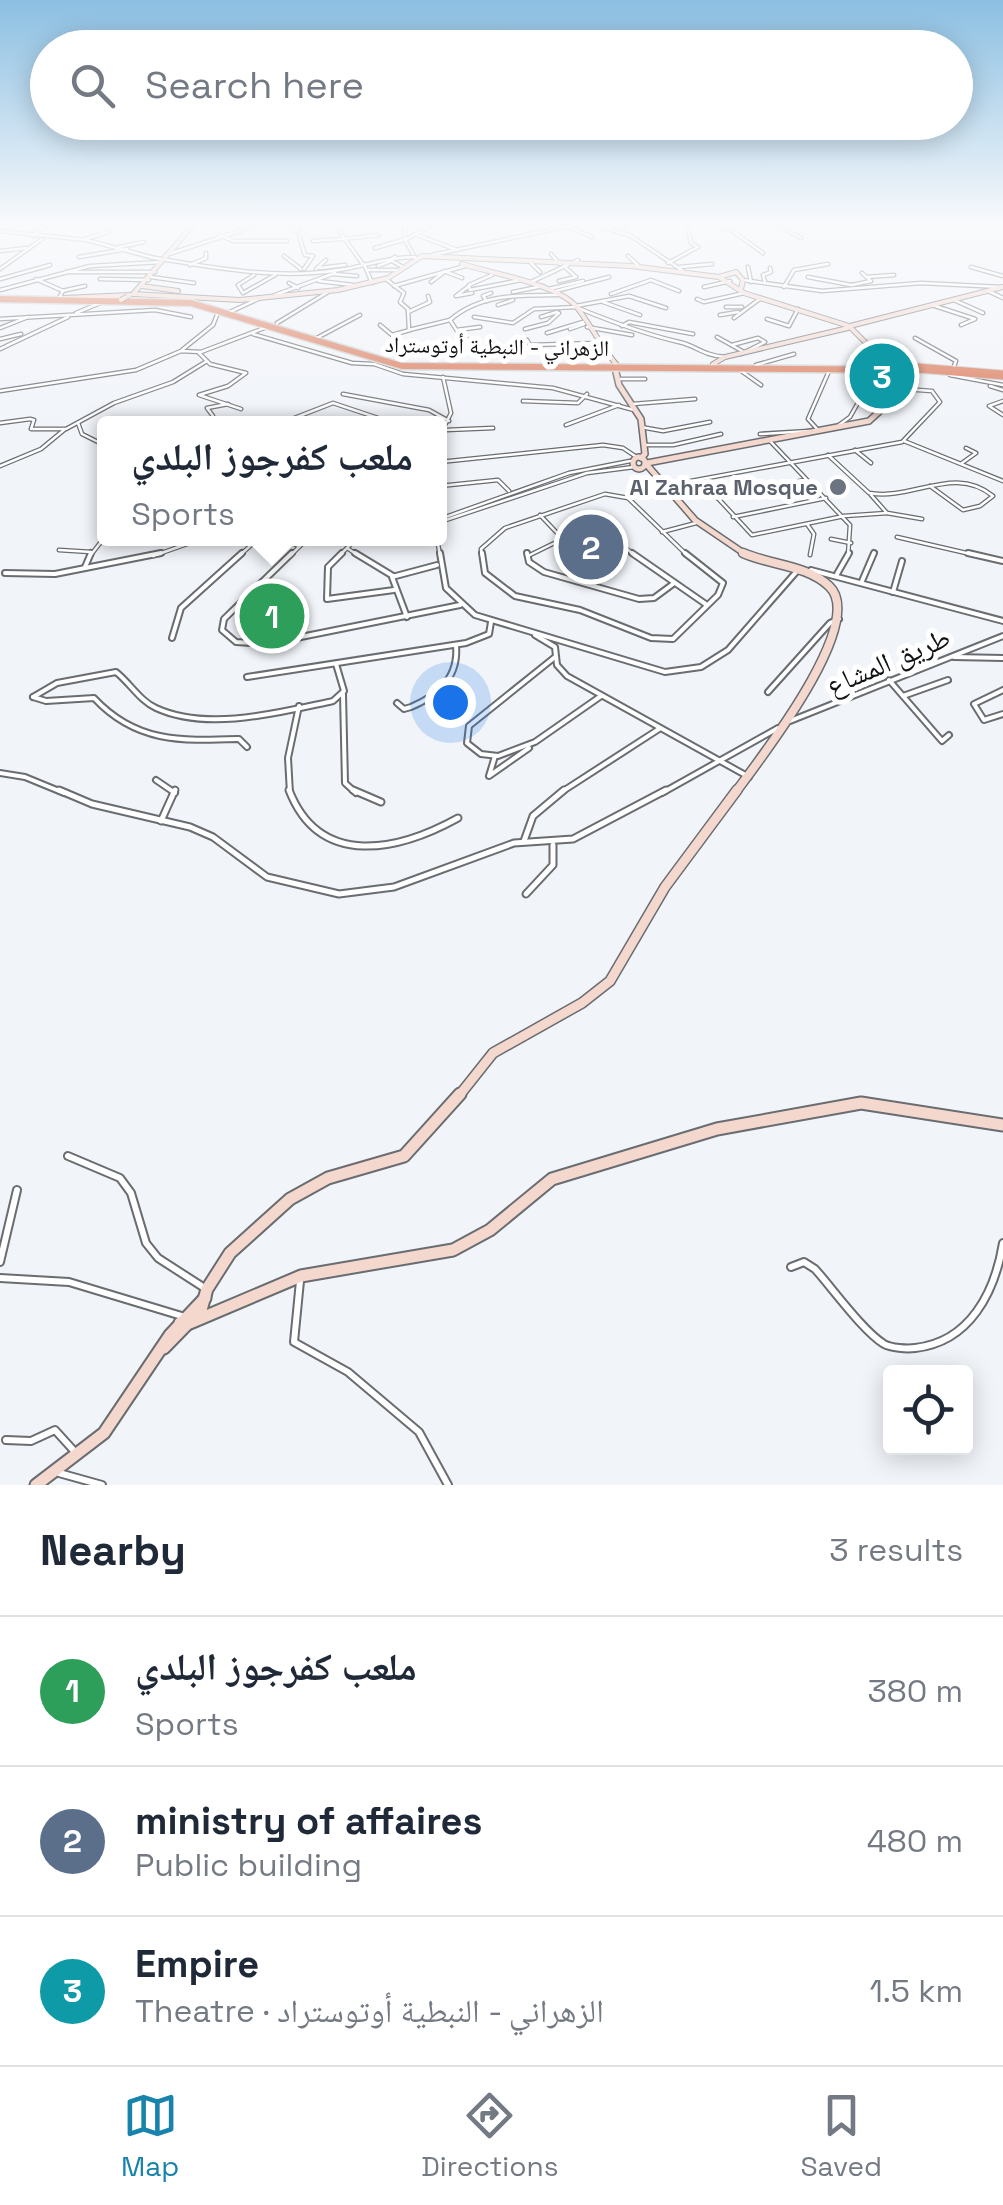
<!DOCTYPE html>
<meta charset="utf-8">
<style>
body{margin:0;font-family:"Space Grotesk","Noto Naskh Arabic",sans-serif;background:#f2f2f3;color:#1f2937}
.controls{position:absolute;right:30px;bottom:30px;display:grid;overflow:hidden;border-radius:10px;box-shadow:0 5px 25px #0003}
.controls button{width:90px;height:90px;display:grid;place-items:center;padding:0;border:0;border-bottom:2px solid #e0e1e3;background:#fff;color:#1f2937;font:50px sans-serif}
.you{position:absolute;left:450px;top:702px;width:35px;height:35px;margin:-25px;border:8px solid #fff;border-radius:50%;background:#1a73e8;box-shadow:0 0 0 15px #1a73e833}
.badge{display:grid;place-items:center;width:65px;height:65px;border-radius:50%;background:#1883ab;color:#fff;font-size:32px;font-weight:700}
.pin{position:absolute;translate:-50% -50%;border:5px solid #fff;box-shadow:0 2px 10px #0006}
.popup{position:absolute;left:97px;top:416px;width:350px;height:130px;box-sizing:border-box;display:grid;place-content:center;border-radius:10px;background:#fff;filter:drop-shadow(0 2px 8px #0005);font-size:32px;white-space:nowrap;color:#747a83}
.popup b{font-size:38px;color:#1f2937}
.popup::after{content:'';position:absolute;left:50%;top:100%;margin-left:-20px;border:20px solid transparent;border-top-color:#fff}
.list{margin:0;padding:0;list-style:none}
h2{display:flex;justify-content:space-between;align-items:center;height:130px;margin:0;padding:0 40px;font-size:42px}
h2 small{font-size:32px;font-weight:400;color:#747a83}
.list li{display:grid;grid-template-columns:65px 1fr auto;gap:30px;align-items:center;box-sizing:border-box;height:150px;padding:0 40px;border-top:2px solid #e0e1e3}
.list b{display:block;font-size:38px;white-space:nowrap}
.list p{margin:0;font-size:32px;white-space:nowrap;color:#747a83}
.list em{font-size:32px;font-style:normal;color:#747a83}
.icon{flex:none;width:55px;height:55px;fill:none;stroke:currentColor;stroke-width:2;stroke-linecap:round;stroke-linejoin:round}
.map{position:relative;flex:none;width:1003px;height:1485px;overflow:hidden}
.search{position:absolute;background:#fff;box-shadow:0 5px 25px #0003;left:30px;right:30px;top:30px;height:110px;display:flex;align-items:center;gap:25px;box-sizing:border-box;padding:0 35px;border-radius:55px;color:#747a83;font-size:38px}
.sheet{height:580px;background:#fff}
nav{display:flex;justify-content:space-around;align-items:center;box-sizing:border-box;height:140px;border-top:2px solid #e0e1e3;background:#fff;font-size:28px;color:#747a83}
nav a{display:grid;justify-items:center;gap:5px}
nav .on{color:#1883ab}
.map>svg:first-child{display:block}
.green{fill:#c4e5d1}
.lines{fill:none;stroke-linecap:round;stroke-linejoin:round}
.street-far3-casing{stroke:#696c70;stroke-width:5}
.street-far2-casing{stroke:#696c70;stroke-width:8}
.street-far1-casing{stroke:#696c70;stroke-width:9}
.street-casing{stroke:#696c70;stroke-width:10}
.secondary-far4-casing{stroke:#696c70;stroke-width:6}
.secondary-far3-casing{stroke:#696c70;stroke-width:8}
.secondary-far2-casing{stroke:#696c70;stroke-width:11}
.secondary-far1-casing{stroke:#696c70;stroke-width:12}
.secondary-casing{stroke:#696c70;stroke-width:15}
.highway-far1-casing{stroke:#cfd0d0;stroke-width:9}
.highway-casing{stroke:#cfd0d0;stroke-width:11}
.street-far3{stroke:#fff;stroke-width:2.5}
.street-far2{stroke:#fff;stroke-width:4}
.street-far1{stroke:#fff;stroke-width:5}
.street{stroke:#fff;stroke-width:6}
.secondary-far4{stroke:#f4d8ce;stroke-width:4}
.secondary-far3{stroke:#f4d8ce;stroke-width:5}
.secondary-far2{stroke:#f4d8ce;stroke-width:8}
.secondary-far1{stroke:#f4d8ce;stroke-width:9}
.secondary{stroke:#f4d8ce;stroke-width:11}
.highway-far1{stroke:#dc7c5c;stroke-width:6}
.highway{stroke:#dc7c5c;stroke-width:9}
.secondary-bridge-casing{stroke:#696c70;stroke-width:6;stroke-linecap:butt}
.secondary-bridge{stroke:#f4d8ce;stroke-width:4}
.worship-dot{fill:#6b7280;stroke:#fff;stroke-width:4}
.labels{text-anchor:middle;dominant-baseline:central;stroke-width:10;stroke-linejoin:round;paint-order:stroke}
.far-street-label{font-size:22px;fill:#111314;stroke:#fff}
.far-worship-label{font-size:22px;font-weight:bold;fill:#5b616d;stroke:#fff;text-anchor:end}
.street-label{font-size:28px;fill:#111314;stroke:#fff}
</style>
<div class="map">
<svg width="1003" height="1485" viewBox="0 0 1003 1485">
<rect width="100%" height="100%" fill="#f1f4f9"/>
<path class="green" d="M 267,592 L 309,619 L 272,638 L 235,613 Z"/>
<g class="lines">
<defs>
<g id="street-far3">
<path d="M 334,224 L 362,263"/>
<path d="M 405,224 L 405,239"/>
<path d="M 594,224 L 631,236 L 683,271"/>
<path d="M 615,224 L 626,227"/>
<path d="M 712,224 L 731,230 L 763,253"/>
<path d="M 775,224 L 801,238"/>
<path d="M 568,227 L 592,237"/>
<path d="M 0,231 L 87,240 L 154,258"/>
<path d="M 294,231 L 298,230 L 296,224"/>
<path d="M 415,234 L 457,250"/>
<path d="M 219,235 L 234,241 L 287,241"/>
<path d="M 33,236 L 46,225"/>
<path d="M 299,236 L 305,255 L 313,256 L 304,269"/>
<path d="M 85,239 L 109,232"/>
<path d="M 343,239 L 378,235"/>
<path d="M 313,241 L 341,239"/>
<path d="M 119,247 L 144,242"/>
<path d="M 375,248 L 403,240"/>
<path d="M 0,251 L 27,248"/>
<path d="M 169,254 L 261,224"/>
<path d="M 413,254 L 405,240 L 433,224"/>
<path d="M 551,254 L 560,264"/>
<path d="M 432,255 L 578,224"/>
<path d="M 284,256 L 301,269"/>
<path d="M 628,256 L 640,267"/>
<path d="M 79,257 L 127,249"/>
<path d="M 395,257 L 390,260 L 403,267"/>
<path d="M 155,258 C 217,268 277,280 339,270 C 366,266 387,257 415,257"/>
<path d="M 531,263 L 540,272"/>
<path d="M 668,263 L 698,247 L 691,243 L 687,224"/>
<path d="M 364,264 L 372,283"/>
<path d="M 190,265 L 206,258 L 206,253"/>
<path d="M 378,266 L 391,261"/>
<path d="M 680,267 L 712,264"/>
<path d="M 748,267 L 751,282"/>
<path d="M 971,267 L 1003,276"/>
<path d="M 320,268 L 345,265"/>
<path d="M 0,269 L 42,239"/>
<path d="M 316,269 L 326,260"/>
<path d="M 368,270 L 400,270"/>
<path d="M 444,271 L 462,278"/>
<path d="M 66,272 L 155,272"/>
<path d="M 333,274 L 357,276"/>
<path d="M 254,275 L 238,285 L 243,293 L 275,275"/>
<path d="M 492,275 L 469,285 L 470,290 L 521,280"/>
<path d="M 151,277 L 194,283"/>
<path d="M 808,277 L 851,285"/>
<path d="M 867,277 L 894,275"/>
<path d="M 0,279 L 50,265"/>
<path d="M 36,279 L 63,291 L 59,298"/>
<path d="M 100,279 L 149,280"/>
<path d="M 386,279 L 404,293 L 400,302 L 408,309 L 409,330 L 450,320"/>
<path d="M 743,280 L 822,291 L 921,283 L 1001,287"/>
<path d="M 319,281 L 353,285"/>
<path d="M 559,281 L 576,277 L 566,268"/>
<path d="M 431,282 L 443,273"/>
<path d="M 531,282 L 578,260"/>
<path d="M 765,282 L 763,275 L 771,272 L 770,268"/>
<path d="M 289,283 L 298,288"/>
<path d="M 852,285 L 871,281 L 862,273"/>
<path d="M 394,286 L 465,266"/>
<path d="M 469,286 L 456,296 L 472,293"/>
<path d="M 704,287 L 730,281"/>
<path d="M 784,287 L 794,270 L 828,264"/>
<path d="M 549,289 L 583,281"/>
<path d="M 0,290 L 90,266 L 161,262"/>
<path d="M 62,291 L 85,286"/>
<path d="M 556,291 L 609,277"/>
<path d="M 988,291 L 1003,298"/>
<path d="M 513,292 L 543,286"/>
<path d="M 611,294 L 651,280 L 679,291"/>
<path d="M 275,295 L 335,273"/>
<path d="M 697,299 L 704,302 L 744,293"/>
<path d="M 954,300 L 983,313"/>
<path d="M 487,301 L 483,296 L 491,293"/>
<path d="M 603,302 L 640,315"/>
<path d="M 498,305 L 513,300"/>
<path d="M 932,305 L 975,319 L 961,325"/>
<path d="M 576,306 L 629,296 L 666,308"/>
<path d="M 726,307 L 742,307"/>
<path d="M 578,308 C 612,322 644,334 679,342 C 697,346 702,355 725,357"/>
<path d="M 230,312 L 258,299"/>
<path d="M 408,312 L 430,302 L 428,296"/>
<path d="M 76,313 L 100,303"/>
<path d="M 720,315 L 738,312"/>
<path d="M 474,317 L 513,323 L 534,309 L 577,307"/>
<path d="M 541,317 L 557,312"/>
<path d="M 734,318 L 761,298"/>
<path d="M 0,319 L 155,310 L 191,317"/>
<path d="M 767,319 L 789,326 L 798,309"/>
<path d="M 277,323 L 328,292"/>
<path d="M 380,325 L 392,335 L 410,330"/>
<path d="M 622,326 L 629,322 L 693,334"/>
<path d="M 587,327 L 632,335"/>
<path d="M 0,328 L 28,317"/>
<path d="M 525,329 L 548,323 L 559,313"/>
<path d="M 570,329 L 584,324"/>
<path d="M 457,330 L 480,327"/>
<path d="M 547,333 L 583,322"/>
<path d="M 253,334 L 352,363 L 373,364"/>
<path d="M 717,337 L 742,351"/>
<path d="M 915,338 L 956,361 L 953,369"/>
<path d="M 0,339 L 21,334"/>
<path d="M 313,340 L 360,315"/>
<path d="M 527,340 L 530,345 L 598,343"/>
<path d="M 476,345 L 459,334 L 450,320 C 480,294 519,295 557,295"/>
<path d="M 732,345 L 758,338 L 765,342 L 741,354"/>
<path d="M 0,349 L 68,317"/>
<path d="M 182,350 L 213,325 L 219,310"/>
<path d="M 199,353 L 210,364 L 246,373 L 228,386 L 199,395 L 241,409"/>
<path d="M 581,353 L 603,349"/>
<path d="M 374,364 L 403,374 L 553,388 L 634,410"/>
<path d="M 756,365 L 794,354"/>
<path d="M 740,370 L 761,385"/>
<path d="M 950,375 L 1003,385"/>
<path d="M 620,379 L 645,379"/>
<path d="M 990,386 L 1003,390"/>
<path d="M 0,391 L 136,370 L 181,351 L 201,352 L 267,327"/>
<path d="M 343,394 L 429,410 L 449,421"/>
<path d="M 523,401 L 578,403 L 587,394"/>
<path d="M 1003,401 L 989,406 L 1003,415"/>
<path d="M 633,404 L 695,399"/>
<path d="M 210,422 L 213,416 L 207,408 L 228,404"/>
<path d="M 0,423 L 30,419 L 34,420 L 31,429 L 66,429 L 114,403 L 173,382 L 207,361"/>
<path d="M 78,423 L 82,434 L 104,445"/>
<path d="M 279,424 L 333,403 L 396,424"/>
<path d="M 566,425 L 619,405"/>
<path d="M 839,425 L 850,417 L 863,394 L 860,380 L 871,370"/>
<path d="M 641,427 L 663,431 L 710,422"/>
<path d="M 446,430 L 493,428"/>
<path d="M 819,431 L 808,419 L 829,371"/>
<path d="M 441,433 L 451,413 L 443,377"/>
<path d="M 760,434 L 809,431"/>
<path d="M 769,440 L 850,525 L 848,556"/>
<path d="M 904,441 L 1003,481"/>
<path d="M 643,445 L 673,445 L 721,434"/>
<path d="M 855,450 L 871,463"/>
<path d="M 828,455 L 869,493 C 913,501 954,464 993,496 L 980,506 L 963,510 L 930,486"/>
<path d="M 440,462 L 603,445 L 623,448 L 638,458"/>
<path d="M 962,463 L 976,453 L 966,448"/>
<path d="M 0,466 L 41,449 L 64,430"/>
<path d="M 701,480 L 752,535 L 844,516 L 887,513"/>
<path d="M 440,486 L 498,480 L 509,491"/>
<path d="M 664,486 L 902,442 L 940,402 L 932,391 L 890,388"/>
<path d="M 871,495 L 887,513 L 922,519"/>
<path d="M 717,498 L 805,480"/>
<path d="M 540,515 L 579,556"/>
<path d="M 733,517 L 826,498"/>
<path d="M 440,519 L 569,473 L 630,461"/>
<path d="M 440,522 L 587,473 L 634,467"/>
<path d="M 807,524 L 814,534 L 810,555"/>
<path d="M 662,532 L 696,523"/>
<path d="M 897,537 L 979,556"/>
<path d="M 248,538 L 259,539"/>
<path d="M 285,538 L 298,546"/>
<path d="M 437,538 L 440,556"/>
<path d="M 831,539 L 851,543"/>
<path d="M 347,548 L 359,556"/>
<path d="M 59,550 L 91,552"/>
<path d="M 90,556 L 104,538"/>
<path d="M 153,556 L 204,538"/>
<path d="M 239,556 L 259,538"/>
<path d="M 290,556 L 308,538"/>
<path d="M 339,556 L 357,538"/>
<path d="M 482,556 L 481,549 L 505,528 L 605,494 L 628,498 L 688,556"/>
<path d="M 528,556 L 583,529 L 607,531 L 635,556"/>
</g>
<g id="street-far2">
<path d="M 292,553 L 224,619 L 222,630 L 236,642 L 266,644 L 460,605"/>
<path d="M 342,553 L 328,567 L 327,599 L 394,590"/>
<path d="M 355,553 L 393,576"/>
<path d="M 440,553 L 446,588 L 475,615 L 665,672 L 701,667 L 728,650 L 797,571"/>
<path d="M 482,553 L 485,573 L 515,596 L 580,610 L 651,638 L 673,639 L 718,595 L 723,583 L 685,553"/>
<path d="M 527,553 L 529,562 L 544,572 L 639,599 L 654,598 L 673,584"/>
<path d="M 577,553 L 589,566 L 595,583"/>
<path d="M 632,553 L 707,605"/>
<path d="M 968,553 L 1003,561"/>
<path d="M 85,567 L 91,553"/>
<path d="M 811,570 L 1003,621"/>
<path d="M 5,573 L 55,574 L 161,553"/>
<path d="M 837,574 L 849,553"/>
<path d="M 862,581 L 874,553"/>
<path d="M 893,592 L 902,561"/>
<path d="M 407,617 L 392,577 L 437,565"/>
<path d="M 535,635 L 555,647 L 557,665 L 567,676 L 749,777"/>
<path d="M 172,638 L 181,608 L 242,553"/>
<path d="M 555,657 L 469,726 L 467,743 L 481,754 L 498,756 L 535,742 L 601,696"/>
<path d="M 954,657 L 1003,658"/>
<path d="M 247,677 L 466,643 L 489,634 L 491,622"/>
<path d="M 889,680 L 942,741 L 949,735"/>
<path d="M 1003,690 L 974,704 L 984,720 L 1003,714"/>
<path d="M 768,692 L 830,623 L 839,619"/>
<path d="M 343,694 L 345,783 L 356,793"/>
<path d="M 903,696 L 948,680"/>
<path d="M 33,697 L 57,683 L 116,672 C 130,683 140,701 156,708 C 208,732 281,712 333,701 L 344,691 L 336,664"/>
<path d="M 33,697 L 46,701 L 94,698 C 136,743 181,741 239,739 L 247,747"/>
<path d="M 397,703 L 404,709 L 411,707 C 439,695 459,677 456,645"/>
<path d="M 790,721 L 1003,636"/>
<path d="M 495,756 L 489,776 L 529,748"/>
<path d="M 0,773 L 25,777 L 64,793"/>
<path d="M 156,780 L 175,793"/>
<path d="M 290,793 L 288,758 L 299,706"/>
<path d="M 560,793 L 659,729"/>
<path d="M 662,793 L 778,728"/>
</g>
<g id="street-far1">
<path d="M 59,790 L 92,804 L 190,827 L 213,837 L 267,877 L 339,894 L 394,887 L 514,843 L 573,839 L 666,790"/>
<path d="M 289,790 C 320,870 400,850 458,818"/>
<path d="M 353,790 L 381,802"/>
<path d="M 161,821 L 175,790"/>
<path d="M 524,841 L 533,816 L 564,790"/>
<path d="M 526,894 L 553,865 L 553,845"/>
</g>
<g id="street">
<path d="M 68,1156 L 120,1178 L 131,1193 L 146,1243 L 158,1258 L 203,1287"/>
<path d="M 0,1262 L 17,1190"/>
<path d="M 791,1267 L 804,1262 L 815,1269 C 833,1289 863,1331 884,1344 C 891,1348 907,1349 915,1348 C 970,1342 995,1292 1003,1243"/>
<path d="M 0,1278 L 69,1282 L 185,1317"/>
<path d="M 300,1281 L 294,1342 L 348,1372 L 419,1432 L 448,1485"/>
<path d="M 6,1440 L 31,1441 L 55,1430 L 75,1452"/>
<path d="M 59,1473 L 102,1485"/>
</g>
<g id="secondary-far4">
<path d="M 462,264 C 491,273 555,284 575,305 C 587,319 601,346 616,364"/>
<path d="M 719,277 L 736,272 L 743,280 L 741,289"/>
<path d="M 142,286 L 178,291"/>
<path d="M 134,293 L 194,224"/>
<path d="M 133,294 L 240,300 L 338,290 L 388,278 L 422,256 L 631,266 L 719,277 L 744,293 L 849,326"/>
<path d="M 64,298 L 130,295"/>
<path d="M 850,326 L 1003,287"/>
<path d="M 851,328 L 889,366"/>
<path d="M 878,351 L 914,366"/>
<path d="M 713,364 L 725,357 L 848,328"/>
<path d="M 615,366 L 616,370"/>
</g>
<g id="secondary-far3">
<path d="M 615,368 L 619,385 L 641,419 L 645,454 L 641,458"/>
<circle cx="639" cy="463" r="6"/>
<path d="M 647,463 L 869,421 L 881,410 L 895,368"/>
<path d="M 647,465 L 695,520 L 748,556"/>
</g>
<path id="secondary-far2" d="M 735,793 C 760,759 868,622 829,586 C 807,565 770,565 743,553"/>
<path id="secondary-far1" d="M 458,1097 L 493,1053 L 582,1003 L 610,981 L 665,887 L 737,790"/>
<g id="secondary">
<path d="M 180,1323 L 190,1323 L 301,1276 L 453,1250 L 490,1230 L 552,1179 L 717,1129 L 861,1103 L 1003,1125"/>
<path d="M 164,1348 L 201,1310 L 207,1289 L 230,1253 L 290,1199 L 328,1178 L 404,1156 L 460,1094"/>
<path d="M 36,1485 L 104,1433 L 170,1335 L 205,1298"/>
</g>
<path id="highway-far1" d="M 0,299 L 191,303 L 402,366 L 947,370"/>
<path id="highway" d="M 918,368 L 1003,375"/>
</defs>
<use href="#street-far3" class="street-far3-casing"/>
<use href="#street-far2" class="street-far2-casing"/>
<use href="#street-far1" class="street-far1-casing"/>
<use href="#street" class="street-casing"/>
<use href="#secondary-far4" class="secondary-far4-casing"/>
<use href="#secondary-far3" class="secondary-far3-casing"/>
<use href="#secondary-far2" class="secondary-far2-casing"/>
<use href="#secondary-far1" class="secondary-far1-casing"/>
<use href="#secondary" class="secondary-casing"/>
<use href="#highway-far1" class="highway-far1-casing"/>
<use href="#highway" class="highway-casing"/>
<use href="#street-far3" class="street-far3"/>
<use href="#street-far2" class="street-far2"/>
<use href="#street-far1" class="street-far1"/>
<use href="#street" class="street"/>
<use href="#secondary-far4" class="secondary-far4"/>
<use href="#secondary-far3" class="secondary-far3"/>
<use href="#secondary-far2" class="secondary-far2"/>
<use href="#secondary-far1" class="secondary-far1"/>
<use href="#secondary" class="secondary"/>
<use href="#highway-far1" class="highway-far1"/>
<use href="#highway" class="highway"/>
<defs>
<path id="secondary-bridge" d="M 121,300 L 128,296"/>
</defs>
<use href="#secondary-bridge" class="secondary-bridge-casing"/>
<use href="#secondary-bridge" class="secondary-bridge"/>
</g>
<linearGradient id="sky" x2="0" y2="1"><stop stop-color="#8bbfe2"/><stop offset="0.52" stop-color="#f9fafc"/><stop offset="1" stop-color="#f9fafc" stop-opacity="0"/></linearGradient>
<rect width="1003" height="432" fill="url(#sky)"/>
<circle class="worship-dot" cx="838" cy="487" r="10"/>
<g class="labels">
<g class="far-street-label">
<text transform="translate(497 346) rotate(1)">الزهراني - النبطية أوتوستراد</text>
</g>
<g class="far-worship-label">
<text x="818" y="487">Al Zahraa Mosque</text>
</g>
<g class="street-label">
<text transform="translate(888 661) rotate(-23)">طريق المشاع</text>
</g>
</g>
</svg>
<div class="controls">
<button><svg class="icon" aria-label="locate" viewBox="0 0 24 24"><circle cx="12" cy="12" r="6"/><path d="M12 2v4M12 18v4M2 12h4M18 12h4"/></svg></button>
</div>
<div class="you"></div>
<div class="pin badge" style="left:272px;top:616px;background:#2e9e5b">1</div>
<div class="popup"><b>ملعب كفرجوز البلدي</b>Sports</div>
<div class="pin badge" style="left:591px;top:547px;background:#5c6f8a">2</div>
<div class="pin badge" style="left:882px;top:376px;background:#0f9aa8">3</div>
<div class="search"><svg class="icon" aria-label="search" viewBox="0 0 24 24"><circle cx="10" cy="10" r="6"/><path d="M15 15l6 6"/></svg>Search here</div>
</div>
<section class="sheet">
<h2>Nearby<small>3 results</small></h2>
<ul class="list">
<li><span class="badge" style="background:#2e9e5b">1</span><div><b>ملعب كفرجوز البلدي</b><p>Sports</p></div><em>380 m</em></li>
<li><span class="badge" style="background:#5c6f8a">2</span><div><b>ministry of affaires</b><p>Public building</p></div><em>480 m</em></li>
<li><span class="badge" style="background:#0f9aa8">3</span><div><b>Empire</b><p>Theatre · الزهراني - النبطية أوتوستراد</p></div><em>1.5 km</em></li>
</ul>
</section>
<nav>
<a class="on"><svg class="icon" aria-label="map" viewBox="0 0 24 24"><path d="M3 6l6-2 6 2 6-2v14l-6 2-6-2-6 2zM9 4v14M15 6v14"/></svg>Map</a>
<a><svg class="icon" aria-label="directions" viewBox="0 0 24 24"><path d="M12 3l9 9-9 9-9-9zM9 14v-3h6M13 9l2 2-2 2"/></svg>Directions</a>
<a><svg class="icon" aria-label="saved" viewBox="0 0 24 24"><path d="M7 4h10v16l-5-4-5 4z"/></svg>Saved</a>
</nav>
